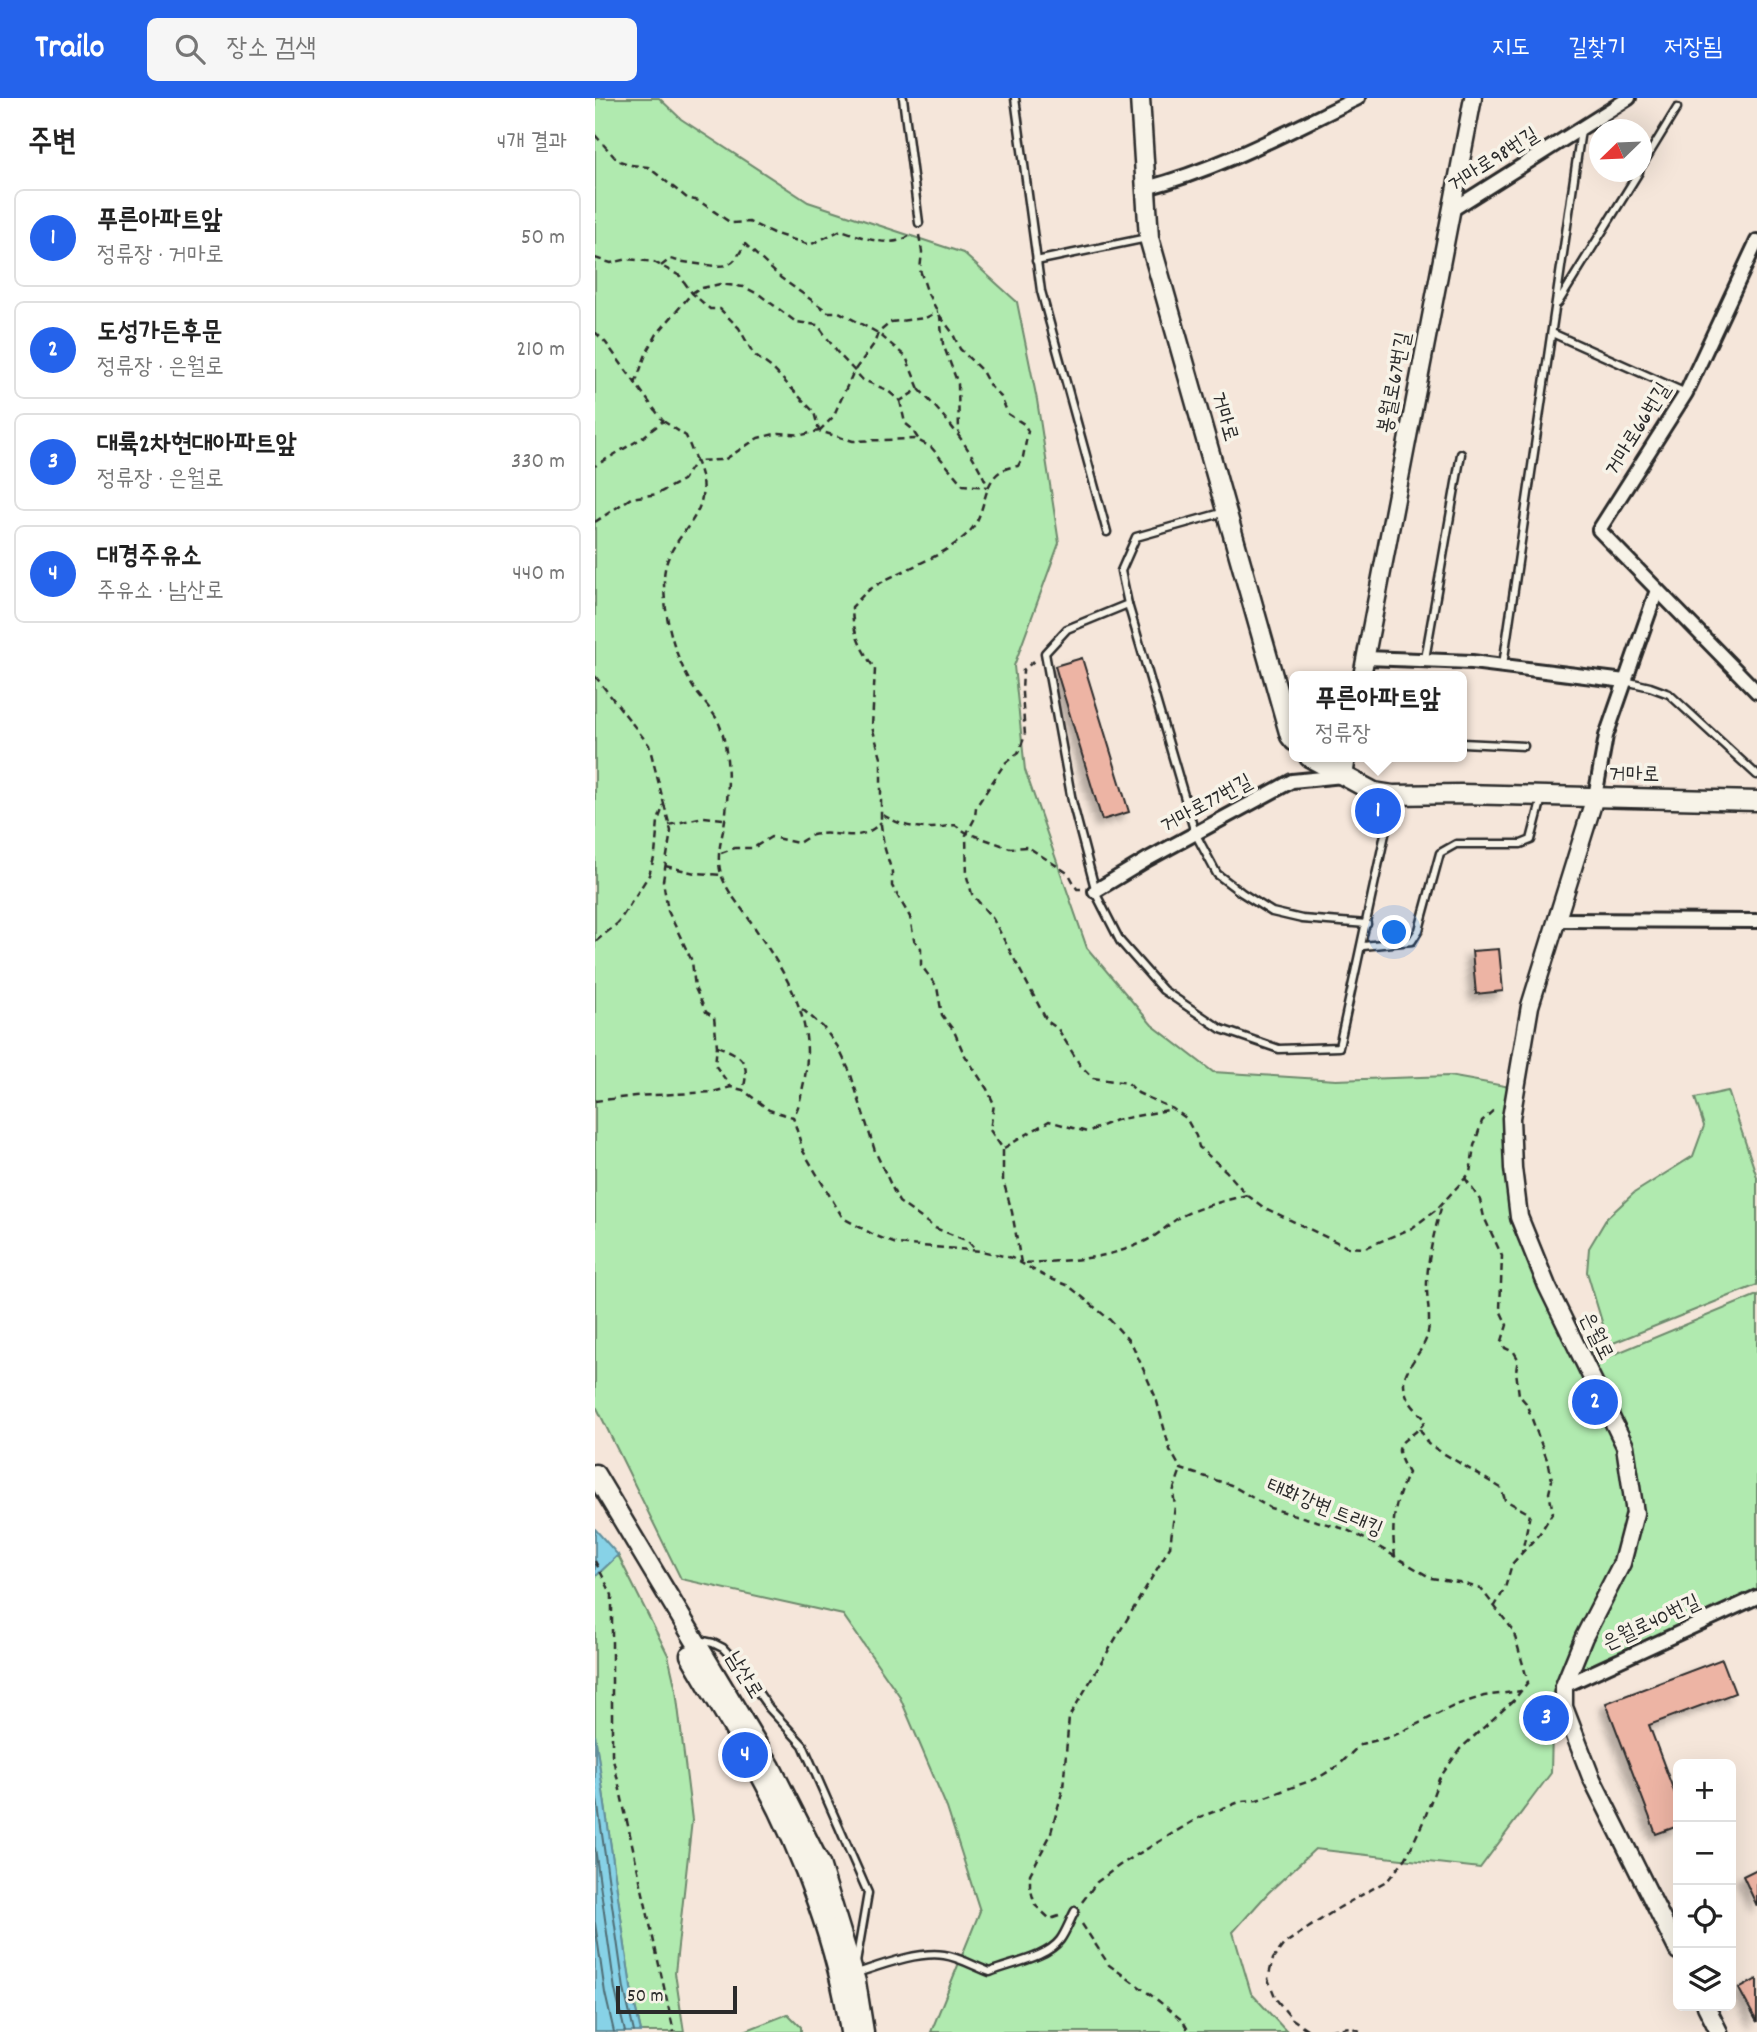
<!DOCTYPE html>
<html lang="ko">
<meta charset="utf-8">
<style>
body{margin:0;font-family:Dekko,"Poor Story",sans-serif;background:#f6f6f6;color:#222}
.controls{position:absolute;right:21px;bottom:21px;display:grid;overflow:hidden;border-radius:10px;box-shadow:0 7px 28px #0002}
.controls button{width:63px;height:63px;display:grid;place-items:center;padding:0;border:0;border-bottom:2px solid #e0e0e0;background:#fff;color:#222;font:35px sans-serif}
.compass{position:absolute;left:994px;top:21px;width:63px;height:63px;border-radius:50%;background:#fff;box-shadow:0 7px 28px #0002;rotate:247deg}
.scale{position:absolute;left:21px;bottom:18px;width:121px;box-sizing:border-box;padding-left:7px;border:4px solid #2b2b2b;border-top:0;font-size:19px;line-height:24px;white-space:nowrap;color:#2b2b2b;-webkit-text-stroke:5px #f7f3e8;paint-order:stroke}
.you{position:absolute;left:800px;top:835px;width:24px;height:24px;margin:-18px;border:5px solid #fff;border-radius:50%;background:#1a73e8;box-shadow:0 0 0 10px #1a73e833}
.badge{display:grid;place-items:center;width:46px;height:46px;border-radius:50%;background:#2563eb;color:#fff;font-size:23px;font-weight:700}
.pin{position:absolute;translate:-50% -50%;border:4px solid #fff;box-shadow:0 2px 7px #0006}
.popup{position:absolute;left:694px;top:573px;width:178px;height:91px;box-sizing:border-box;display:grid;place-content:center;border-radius:10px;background:#fff;filter:drop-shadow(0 2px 5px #0005);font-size:23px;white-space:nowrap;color:#767676}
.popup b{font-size:26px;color:#222}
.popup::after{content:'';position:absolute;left:50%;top:100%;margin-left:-14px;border:14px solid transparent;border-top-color:#fff}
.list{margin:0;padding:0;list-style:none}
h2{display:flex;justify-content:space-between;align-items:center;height:91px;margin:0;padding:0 28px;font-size:30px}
h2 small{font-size:23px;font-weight:400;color:#767676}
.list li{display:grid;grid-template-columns:46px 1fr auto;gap:21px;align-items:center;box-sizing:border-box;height:98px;margin:0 14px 14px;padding:0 14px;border:2px solid #e0e0e0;border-radius:10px}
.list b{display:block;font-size:26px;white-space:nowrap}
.list p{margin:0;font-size:23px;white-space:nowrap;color:#767676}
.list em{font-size:23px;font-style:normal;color:#767676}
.icon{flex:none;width:38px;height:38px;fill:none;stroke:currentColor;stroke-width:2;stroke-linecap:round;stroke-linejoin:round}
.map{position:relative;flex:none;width:1162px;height:1934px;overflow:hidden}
header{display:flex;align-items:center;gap:42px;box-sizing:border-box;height:98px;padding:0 35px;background:#2563eb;color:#fff}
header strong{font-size:33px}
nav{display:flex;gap:38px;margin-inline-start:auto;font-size:24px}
.search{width:490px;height:63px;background:#f6f6f6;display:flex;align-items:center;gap:18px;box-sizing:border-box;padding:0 24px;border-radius:10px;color:#767676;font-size:26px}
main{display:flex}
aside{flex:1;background:#fff}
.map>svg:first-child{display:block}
.green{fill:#b0eaaf;stroke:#6e8a6d;stroke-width:2}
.water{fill:#87d2e7;stroke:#628f9c;stroke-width:2}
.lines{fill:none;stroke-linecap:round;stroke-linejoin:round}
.shore{stroke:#506e76;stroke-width:2}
.building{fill:#edb4a4;stroke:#2b2b2b;stroke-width:2;filter:url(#shadow)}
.service-casing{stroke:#2b2b2b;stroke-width:11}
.minor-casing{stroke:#2b2b2b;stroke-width:18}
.tertiary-casing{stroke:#2b2b2b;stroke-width:21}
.secondary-casing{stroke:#2b2b2b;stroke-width:23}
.path{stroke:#2b2b2b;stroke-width:2.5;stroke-dasharray:7 5;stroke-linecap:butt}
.service{stroke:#f7f3e8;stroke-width:6}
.minor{stroke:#f7f3e8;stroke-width:12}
.tertiary{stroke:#f7f3e8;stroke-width:16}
.secondary{stroke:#f7f3e8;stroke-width:18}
.labels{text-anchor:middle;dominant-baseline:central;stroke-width:7;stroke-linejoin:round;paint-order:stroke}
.street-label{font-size:21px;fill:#2b2b2b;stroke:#f7f3e8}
</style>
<header>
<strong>Trailo</strong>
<div class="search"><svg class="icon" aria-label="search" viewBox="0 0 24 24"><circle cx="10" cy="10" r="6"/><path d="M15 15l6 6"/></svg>장소 검색</div>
<nav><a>지도</a><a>길찾기</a><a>저장됨</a></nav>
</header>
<main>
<aside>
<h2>주변<small>4개 결과</small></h2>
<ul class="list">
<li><span class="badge">1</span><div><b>푸른아파트앞</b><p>정류장 · 거마로</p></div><em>50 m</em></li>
<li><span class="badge">2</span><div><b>도성가든후문</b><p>정류장 · 은월로</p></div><em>210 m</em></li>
<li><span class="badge">3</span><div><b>대륙2차현대아파트앞</b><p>정류장 · 은월로</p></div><em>330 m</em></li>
<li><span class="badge">4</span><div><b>대경주유소</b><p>주유소 · 남산로</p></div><em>440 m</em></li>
</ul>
</aside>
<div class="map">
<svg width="1162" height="1934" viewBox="0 0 1162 1934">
<defs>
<filter id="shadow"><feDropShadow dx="-6" dy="6" stdDeviation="3.5" flood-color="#0004"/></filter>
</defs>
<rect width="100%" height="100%" fill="#f5e6da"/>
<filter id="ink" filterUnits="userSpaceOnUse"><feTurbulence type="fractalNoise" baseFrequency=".0143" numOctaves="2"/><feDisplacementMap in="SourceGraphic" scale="14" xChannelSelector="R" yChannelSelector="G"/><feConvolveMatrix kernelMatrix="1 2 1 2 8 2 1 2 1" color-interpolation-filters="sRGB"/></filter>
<g filter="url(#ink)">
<g class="green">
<path d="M 0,0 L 64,0 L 86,21 L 213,104 L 368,155 L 422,204 L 442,302 L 464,445 L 419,568 L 430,672 L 492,850 L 557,927 L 618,974 L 741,982 L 854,978 L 921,990 L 915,1123 L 1000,1304 L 1030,1348 L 991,1268 L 1162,1197 L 1162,1491 L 973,1580 L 1038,1420 L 958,1592 L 956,1675 L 885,1770 L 720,1751 L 673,1795 L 638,1834 L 656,1895 L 692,1934 L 336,1934 L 385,1813 L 352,1710 L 304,1597 L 248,1517 L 86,1481 L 2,1310 L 0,1309 Z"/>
<path d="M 1133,993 L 1162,1079 L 1162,1187 L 986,1258 L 1008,1227 L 992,1174 L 994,1150 L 1012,1120 L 1039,1095 L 1098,1058 L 1109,1028 L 1100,1000 Z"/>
<path d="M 23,1457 L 73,1557 L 81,1592 L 97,1722 L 80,1875 L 89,1934 L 46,1934 L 36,1890 L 0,1637 L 0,1479 Z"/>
<path d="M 193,1916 L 206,1929 L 206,1934 L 147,1934 Z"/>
</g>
<g class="water">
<path d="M 0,1431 L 23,1457 L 0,1479 Z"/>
<path d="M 0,1637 L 36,1890 L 46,1934 L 0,1934 Z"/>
</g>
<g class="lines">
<g class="shore">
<path d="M 0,1687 L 29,1891 L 39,1934"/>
<path d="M 0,1750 L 20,1892 L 30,1934"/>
<path d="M 0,1825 L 10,1895 L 19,1934"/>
</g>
</g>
<g class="building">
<path d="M 487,560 L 534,714 L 507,722 L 460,568 Z"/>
<path d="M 904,851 L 908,893 L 881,896 L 877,853 Z"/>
<path d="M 1127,1561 L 1140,1595 L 1054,1627 L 1083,1704 L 1083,1728 L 1061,1736 L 1011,1605 Z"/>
<path d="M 1162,1771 L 1162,1808 L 1148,1778 Z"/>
<path d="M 1162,1881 L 1162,1924 L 1144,1891 Z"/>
</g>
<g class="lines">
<defs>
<g id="service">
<path d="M 308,0 L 324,125"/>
<path d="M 420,0 L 446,193 L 512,434"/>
<path d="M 1046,69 L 1082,10"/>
<path d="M 441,163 L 552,140"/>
<path d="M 963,205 L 1044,74"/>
<path d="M 957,235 L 1091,295"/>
<path d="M 630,414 L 541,439 L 526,473 L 533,506 L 472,531 L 450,555 L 477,703 L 502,798 L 525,843 L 568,892 L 626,931 L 684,951 L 744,949 L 798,699"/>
<path d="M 533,506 L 600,735 L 622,776 L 647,795 L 677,814 L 707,821 L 772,826"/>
<path d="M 830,561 L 866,356"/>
<path d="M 908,567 L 986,32"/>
<path d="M 1030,583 L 1055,589 L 1074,596 L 1162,677"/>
<path d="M 867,645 L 929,648"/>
<path d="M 768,848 L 817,843 L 824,832 L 845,755 L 861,746 L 926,746 L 936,742 L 947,700"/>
<path d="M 104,1542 L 118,1545 L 128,1550 L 145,1568 L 174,1610 L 208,1647 L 273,1795 L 261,1865"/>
<path d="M 259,1876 C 284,1868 322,1853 349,1857 C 364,1859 381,1869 395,1874 C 417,1865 451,1860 465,1842 C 471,1834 475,1822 480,1813"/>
</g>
<g id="minor">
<path d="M 551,90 C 625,71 694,33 763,0"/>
<path d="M 855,113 L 1034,0"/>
<path d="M 1162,143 L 1091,295 L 1004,432 L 1162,594"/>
<path d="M 771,560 L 877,564 L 1030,583"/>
<path d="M 1000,699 L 1011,638 L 1062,492"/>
<path d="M 500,793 L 553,761 L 697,683 L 748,678"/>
<path d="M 962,822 L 1162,823"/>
<path d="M 969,1588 L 1162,1499"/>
</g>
<g id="tertiary">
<path d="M 767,578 L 878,0"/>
<path d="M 749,678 L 752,659"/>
<path d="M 1000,699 L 935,908 L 916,1020 L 918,1070 L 924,1119 L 952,1188 L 1030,1348 L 1040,1415 L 1027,1465 L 989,1539 L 969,1588 L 969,1609 L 996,1679 L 1083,1853"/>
<path d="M 1111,1908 L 1124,1934"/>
</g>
<g id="secondary">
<path d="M 545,0 L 554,140 L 695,638 L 699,643"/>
<path d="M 714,659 L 779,694 L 798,697 L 865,696 L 1162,703"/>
<path d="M 0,1376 L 176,1669 L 225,1766 L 261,1884 L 269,1934"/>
<path d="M 95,1557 C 119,1599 145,1640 168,1682 C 208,1756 243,1851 255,1934"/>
</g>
</defs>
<use href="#service" class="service-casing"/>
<use href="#minor" class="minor-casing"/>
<use href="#tertiary" class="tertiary-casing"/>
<use href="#secondary" class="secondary-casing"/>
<g class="path">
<path d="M 0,37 L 22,62 L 36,67 L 53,69 L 92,100 L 104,103 L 136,125 L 154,124 L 178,135 L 215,147 L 246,132 C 268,139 298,153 318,135"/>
<path d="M 324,137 L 327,154 L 325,172 L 333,196 L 345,218 L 348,246 L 363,286 L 364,336"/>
<path d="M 0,160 L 16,165 L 33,161 L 59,164 L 85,178 L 97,195 L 115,211 L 125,211 L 144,230 L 159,257 L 177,270 L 219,314 L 224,333"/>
<path d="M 66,168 L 75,161 C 86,164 122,170 132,167 C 141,164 145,154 150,146 L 186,180 L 233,214 L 244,214 L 283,235 L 311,259 L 324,291"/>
<path d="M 345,218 L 357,234 L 365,251 L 387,273 L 395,288 L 406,299 L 413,316 L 429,326 L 433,333 L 428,359 L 423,368 C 383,372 396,410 375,433 C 348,461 309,469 277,490 C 270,494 263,503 257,509 C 257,533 266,552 280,571 L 277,629 L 286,660 L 286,727 L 289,748 L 297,774 L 297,788 L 315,819 L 319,842 L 326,850 L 326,867 L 342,889 L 347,917 L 359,933 L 369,956 L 392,991 L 399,1006 L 395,1032 L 408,1051 L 408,1082 L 417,1114 L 426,1165 C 471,1163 518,1162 558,1139 C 568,1133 575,1125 585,1119 C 606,1108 629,1103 652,1097"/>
<path d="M 0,234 L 11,245 L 68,323 L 47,340 L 0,368"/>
<path d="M 40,286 L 51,256 L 62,236 L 97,195 L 103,191 L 125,186 L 149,189 L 165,197 L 201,224 L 223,227 L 242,254 L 268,282 L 292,292 L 305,303 L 324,291 C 352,321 377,351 393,389"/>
<path d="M 305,303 L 310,325 L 316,330 L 324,342"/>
<path d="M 68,323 L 91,338 L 101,363 L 129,362 L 163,340 L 184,335 L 207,337 L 224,333 L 258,343 L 320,341 L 336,349 L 368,387 L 393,389"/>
<path d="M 224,333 L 238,319 L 259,273 L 279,246 L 283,235 L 296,224 L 330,220 L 343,214"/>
<path d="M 0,424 L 36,400 L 62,396 L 88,382 L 101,363 C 127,422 68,434 69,483 C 69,520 79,557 98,589 C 106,602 120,614 125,628 C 135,654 134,695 130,722 C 128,736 123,750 124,764 C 125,788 144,805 156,824 C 190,876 222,919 209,984 C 206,997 205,1008 198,1019"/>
<path d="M 439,563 L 428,572 L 427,595 L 430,638 L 423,655 L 410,665 L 381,709 L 380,720 L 371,737 L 372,779 L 377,796 L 398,821 L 452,923 L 463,931 L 485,967 L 498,980 L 533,985 L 543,995 L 578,1011 L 591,1020 L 601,1038 L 604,1049 L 631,1073 L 652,1097 L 668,1109 L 752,1149 L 770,1150 L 817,1130 L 841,1112 L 875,1075 L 879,1048 L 887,1023 L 901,1010"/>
<path d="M 0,578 L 54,647 L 69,706 L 63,723 L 60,757 L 54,777 L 23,825 L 0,844"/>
<path d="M 69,706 L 76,733 L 68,783 L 73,813 L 97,863 L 100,890 L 111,914 L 119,919 L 122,948 L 120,967 L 136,989"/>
<path d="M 288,717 C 313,732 332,732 360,727 L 372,735 L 415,750 L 433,749 L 474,776 L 482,791 L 486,791"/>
<path d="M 74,727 L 108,719 L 129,721"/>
<path d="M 126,755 L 140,750 L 158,750 L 176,739 L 203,745 C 208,743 213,738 218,737 C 245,731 263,748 286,724"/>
<path d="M 70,768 L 100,775 L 128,777"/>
<path d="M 207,911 L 228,929 L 243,949 L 255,974 L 280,1053 L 304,1104 L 340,1130 L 373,1143 L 381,1152"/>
<path d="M 122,948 C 147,957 156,964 148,992"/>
<path d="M 0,1003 L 40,998 L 118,994 L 136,989 L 148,992 L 174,1012 L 198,1019 L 208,1053 L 248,1120 L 279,1137 L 301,1146 L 387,1153 L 417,1160 L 453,1180 L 474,1188 L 515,1222 L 537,1246 L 561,1300 L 575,1352 L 586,1371 L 636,1387 L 675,1410 L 750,1431 L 774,1443 L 836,1480 L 864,1484 L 886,1491 L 918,1532 L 933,1584 L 919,1602 L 865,1651 L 844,1681 L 829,1722 L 811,1760 L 793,1782 L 742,1811 L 689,1846 L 678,1861 L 673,1881 L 681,1901 L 696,1920 L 716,1934"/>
<path d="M 409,1050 L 454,1023 L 492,1034 L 521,1022 L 578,1011"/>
<path d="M 870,1080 L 885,1102 L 889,1119 L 907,1158 L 905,1212 L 912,1227 L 907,1243 L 910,1250 L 919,1254 L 923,1261 L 921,1273 L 924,1297 L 931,1305 L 954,1367 L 957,1382 L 954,1395 L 958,1414 L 945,1435 L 917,1466 L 910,1490 L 900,1508"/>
<path d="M 825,1331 L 833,1346 L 906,1390 L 910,1402 L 935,1416 L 927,1454"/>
<path d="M 800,1459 C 796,1425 799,1405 813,1375 C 791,1337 814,1348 831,1322 C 820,1311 810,1302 809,1286 C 808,1271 828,1254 832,1238 C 837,1222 831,1201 832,1184 C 833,1158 839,1135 846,1110"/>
<path d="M 0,1463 L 17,1497 L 17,1656 L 79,1934"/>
<path d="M 487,1804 L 502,1784 L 525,1767 L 605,1719 L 647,1703 L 662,1702 L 723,1680 L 744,1667 L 766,1646 L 796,1639 L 861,1607 L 889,1598 L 926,1593"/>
<path d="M 464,1818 L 455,1821 L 440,1807 L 435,1789 L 435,1776 L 455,1738 L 468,1691 L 474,1619 L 575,1449 L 580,1408 L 578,1394 L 586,1371"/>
<path d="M 487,1826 L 514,1867 L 560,1900 L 588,1923 L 594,1934"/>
<path d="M 723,1934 L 755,1929 L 768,1934"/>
</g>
<use href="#service" class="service"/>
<use href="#minor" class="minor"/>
<use href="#tertiary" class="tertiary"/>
<use href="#secondary" class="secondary"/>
</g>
</g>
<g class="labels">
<g class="street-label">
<text transform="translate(899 63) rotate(-32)">거마로98번길</text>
<text transform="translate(801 285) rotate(-79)">봉월로67번길</text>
<text transform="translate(628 319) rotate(74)">거마로</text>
<text transform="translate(1044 332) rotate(-58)">거마로66번길</text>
<text transform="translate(1039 678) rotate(1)">거마로</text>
<text transform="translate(612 707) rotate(-28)">거마로77번길</text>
<text transform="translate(1000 1239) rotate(64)">은월로</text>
<text transform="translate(729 1411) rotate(22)">태화강변 트래킹</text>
<text transform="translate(1057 1526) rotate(-25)">은월로40번길</text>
<text transform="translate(148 1578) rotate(59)">남산로</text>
</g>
</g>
</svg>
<div class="controls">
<button>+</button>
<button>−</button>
<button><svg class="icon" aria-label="locate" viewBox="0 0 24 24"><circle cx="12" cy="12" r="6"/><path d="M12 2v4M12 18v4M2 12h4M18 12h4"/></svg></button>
<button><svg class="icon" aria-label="layers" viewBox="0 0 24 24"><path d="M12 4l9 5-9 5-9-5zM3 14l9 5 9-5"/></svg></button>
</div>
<svg class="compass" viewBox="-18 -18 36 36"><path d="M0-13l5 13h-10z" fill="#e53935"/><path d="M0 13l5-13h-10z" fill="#767676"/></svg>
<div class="scale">50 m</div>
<div class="you"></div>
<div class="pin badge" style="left:783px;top:713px">1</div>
<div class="popup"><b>푸른아파트앞</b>정류장</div>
<div class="pin badge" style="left:1000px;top:1304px">2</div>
<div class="pin badge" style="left:951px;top:1620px">3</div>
<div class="pin badge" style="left:150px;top:1657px">4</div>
</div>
</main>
